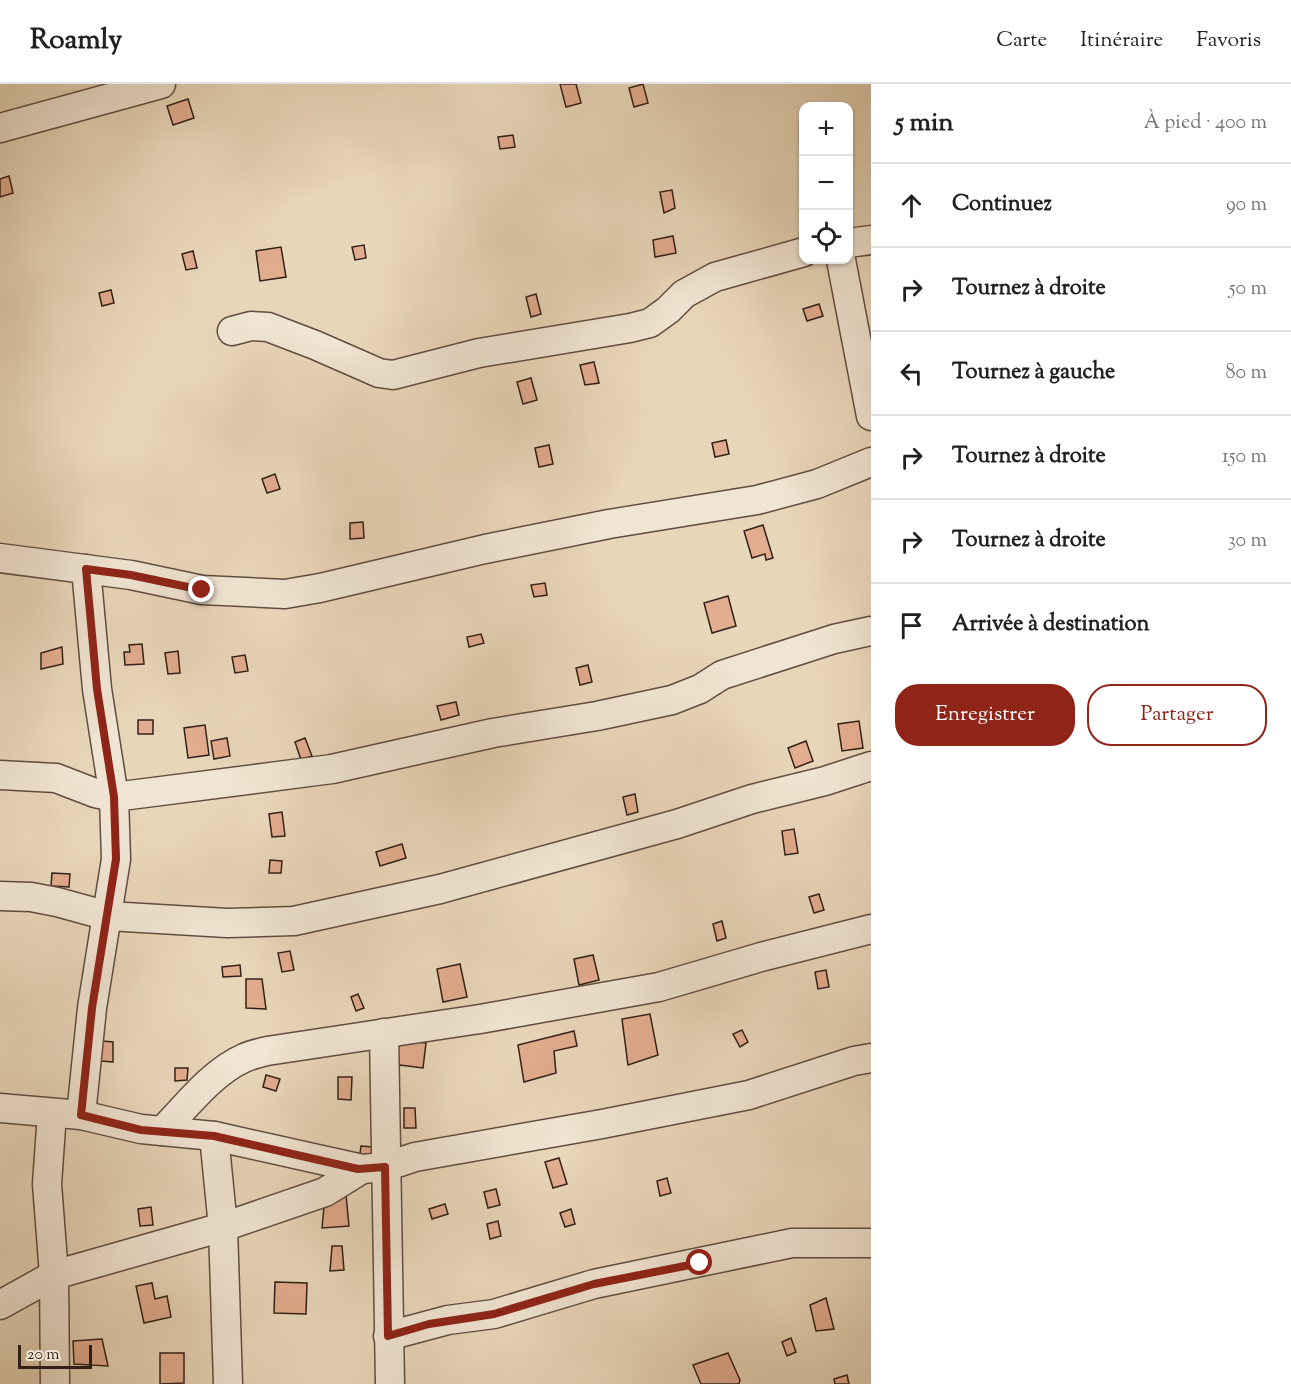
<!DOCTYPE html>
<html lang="fr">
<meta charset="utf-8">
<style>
body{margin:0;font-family:"Sorts Mill Goudy",serif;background:#f6f6f6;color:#202124}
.controls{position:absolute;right:18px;top:18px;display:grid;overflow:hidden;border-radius:12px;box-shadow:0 2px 4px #0004}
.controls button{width:54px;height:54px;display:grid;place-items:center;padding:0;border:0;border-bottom:2px solid #e0e0e0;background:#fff;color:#202124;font:30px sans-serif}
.scale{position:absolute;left:18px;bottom:15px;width:74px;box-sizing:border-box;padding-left:6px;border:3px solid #321f17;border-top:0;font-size:16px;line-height:21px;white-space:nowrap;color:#321f17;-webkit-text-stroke:4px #f0e4d2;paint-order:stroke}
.stop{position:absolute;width:18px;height:18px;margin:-14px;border:4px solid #8f2418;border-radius:50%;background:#fff}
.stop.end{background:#8f2418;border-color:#fff;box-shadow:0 2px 6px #0008}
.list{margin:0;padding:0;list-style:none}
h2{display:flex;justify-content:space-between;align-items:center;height:78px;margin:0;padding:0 24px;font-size:26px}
h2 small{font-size:20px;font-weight:400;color:#757577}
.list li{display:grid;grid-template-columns:39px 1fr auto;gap:18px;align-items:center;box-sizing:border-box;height:84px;padding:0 24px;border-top:2px solid #e0e0e0}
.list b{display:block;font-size:22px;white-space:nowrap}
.list em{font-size:20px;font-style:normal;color:#757577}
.actions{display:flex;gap:12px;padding:18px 24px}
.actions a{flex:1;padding:14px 0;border:2px solid #8f2418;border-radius:24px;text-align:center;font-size:21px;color:#8f2418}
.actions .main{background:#8f2418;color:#fff}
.icon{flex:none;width:33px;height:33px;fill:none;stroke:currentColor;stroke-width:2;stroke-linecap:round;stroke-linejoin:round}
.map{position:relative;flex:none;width:871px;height:1300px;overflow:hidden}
header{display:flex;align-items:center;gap:36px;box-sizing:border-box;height:84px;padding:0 30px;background:#fff;border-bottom:2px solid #e0e0e0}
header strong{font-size:28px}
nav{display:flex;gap:33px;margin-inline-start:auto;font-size:21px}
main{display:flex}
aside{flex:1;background:#fff}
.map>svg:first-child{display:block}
.building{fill:#e2ac8e;stroke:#321f17;stroke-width:1.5}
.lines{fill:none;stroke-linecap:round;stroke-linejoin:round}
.minor-casing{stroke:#604d40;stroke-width:31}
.minor{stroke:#f0e4d2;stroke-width:28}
.route{stroke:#8f2418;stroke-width:8}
</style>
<header>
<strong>Roamly</strong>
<nav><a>Carte</a><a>Itinéraire</a><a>Favoris</a></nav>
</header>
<main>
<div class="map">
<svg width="871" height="1300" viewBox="0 0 871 1300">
<rect width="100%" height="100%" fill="#e8d6b9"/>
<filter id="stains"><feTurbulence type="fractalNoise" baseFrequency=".00333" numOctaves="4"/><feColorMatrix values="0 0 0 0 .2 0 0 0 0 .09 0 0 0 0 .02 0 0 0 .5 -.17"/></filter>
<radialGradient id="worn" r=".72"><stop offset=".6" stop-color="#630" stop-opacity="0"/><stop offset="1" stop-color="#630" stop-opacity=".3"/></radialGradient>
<g class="building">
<path d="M 560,0 L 576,0 L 581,19 L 566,23 Z"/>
<path d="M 643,0 L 648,19 L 634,23 L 629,4 Z"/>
<path d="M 188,15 L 194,34 L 173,41 L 167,22 Z"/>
<path d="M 513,51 L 515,63 L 500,65 L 498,53 Z"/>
<path d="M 9,92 L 13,109 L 0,113 L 0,95 Z"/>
<path d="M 672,106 L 675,124 L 664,129 L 660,108 Z"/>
<path d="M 673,152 L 676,169 L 655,173 L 653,156 Z"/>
<path d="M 364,161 L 366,174 L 355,176 L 352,163 Z"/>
<path d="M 281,163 L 286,193 L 260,197 L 256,167 Z"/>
<path d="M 193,167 L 197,184 L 186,186 L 182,170 Z"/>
<path d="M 111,206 L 114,219 L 102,222 L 99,209 Z"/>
<path d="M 536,210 L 541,230 L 531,233 L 526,213 Z"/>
<path d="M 819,220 L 823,232 L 807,237 L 803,225 Z"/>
<path d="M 594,278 L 599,299 L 585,301 L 580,281 Z"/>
<path d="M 531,294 L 537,316 L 523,320 L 517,298 Z"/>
<path d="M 726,356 L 729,370 L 715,373 L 712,359 Z"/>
<path d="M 549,361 L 553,380 L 539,383 L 535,364 Z"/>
<path d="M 275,390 L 280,405 L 267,409 L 262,395 Z"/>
<path d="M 363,438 L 364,454 L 350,455 L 350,439 Z"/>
<path d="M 763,441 L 773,474 L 766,476 L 765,470 L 752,474 L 744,447 Z"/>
<path d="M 545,499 L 547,511 L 534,513 L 531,501 Z"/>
<path d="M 728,512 L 736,542 L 712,549 L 704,519 Z"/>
<path d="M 481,550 L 484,559 L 469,563 L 467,553 Z"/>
<path d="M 142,560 L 144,580 L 125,581 L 124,568 L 130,568 L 129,561 Z"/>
<path d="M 62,563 L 63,580 L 41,585 L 41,569 Z"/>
<path d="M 178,567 L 180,589 L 168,590 L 165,569 Z"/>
<path d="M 245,571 L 248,587 L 235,589 L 232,573 Z"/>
<path d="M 588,581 L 592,598 L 580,601 L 576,584 Z"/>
<path d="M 456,618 L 459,631 L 441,636 L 437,622 Z"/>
<rect x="138" y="636" width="15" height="14"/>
<path d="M 859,637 L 863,664 L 842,667 L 838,640 Z"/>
<path d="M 205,641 L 209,671 L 188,674 L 184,644 Z"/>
<path d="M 227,654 L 230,672 L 214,675 L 211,657 Z"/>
<path d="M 305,654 L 312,672 L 301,676 L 295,658 Z"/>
<path d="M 806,657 L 813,677 L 795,684 L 788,664 Z"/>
<path d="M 635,710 L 638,728 L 627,731 L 623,713 Z"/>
<path d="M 282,728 L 285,752 L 272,753 L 269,730 Z"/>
<path d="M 794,745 L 798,769 L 785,771 L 782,747 Z"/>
<path d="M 402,760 L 406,774 L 380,782 L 376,768 Z"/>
<path d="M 270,776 L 282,777 L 281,789 L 269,789 Z"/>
<path d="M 52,789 L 70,790 L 69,803 L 51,802 Z"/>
<path d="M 819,810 L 824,826 L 814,829 L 809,813 Z"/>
<path d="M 722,837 L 726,854 L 717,857 L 713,840 Z"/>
<path d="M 290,867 L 294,886 L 282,888 L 278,869 Z"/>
<path d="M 593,871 L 599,896 L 579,901 L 574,875 Z"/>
<path d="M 460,880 L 467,913 L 443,918 L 437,885 Z"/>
<path d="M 240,881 L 241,892 L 223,893 L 222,883 Z"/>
<path d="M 826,886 L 829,903 L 818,905 L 815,888 Z"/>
<path d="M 246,895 L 262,895 L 266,925 L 246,924 Z"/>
<path d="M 358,910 L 364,924 L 356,927 L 351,913 Z"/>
<path d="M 650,930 L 658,971 L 628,981 L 622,935 Z"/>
<path d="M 742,946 L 748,958 L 740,963 L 733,950 Z"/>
<path d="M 574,947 L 577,962 L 554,967 L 556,989 L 524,998 L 518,961 Z"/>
<path d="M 396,955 L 426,959 L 423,984 L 392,980 Z"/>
<path d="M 102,957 L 113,958 L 113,978 L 101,977 Z"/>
<path d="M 175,984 L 188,984 L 187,996 L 175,997 Z"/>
<path d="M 266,991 L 280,995 L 276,1007 L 263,1003 Z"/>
<path d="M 338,993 L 352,993 L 351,1016 L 338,1015 Z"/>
<path d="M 404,1024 L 415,1024 L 416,1044 L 404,1044 Z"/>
<path d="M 361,1062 L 385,1064 L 358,1085 Z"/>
<path d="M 559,1074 L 567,1100 L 553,1104 L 545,1078 Z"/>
<path d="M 667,1094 L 671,1109 L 660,1112 L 657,1097 Z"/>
<path d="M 496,1105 L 500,1121 L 488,1124 L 484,1108 Z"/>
<path d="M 346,1111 L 349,1142 L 322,1144 L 325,1112 Z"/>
<path d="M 445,1120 L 448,1130 L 432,1135 L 429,1125 Z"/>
<path d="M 151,1123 L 153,1141 L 140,1142 L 138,1125 Z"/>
<path d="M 571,1125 L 575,1140 L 565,1143 L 560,1129 Z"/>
<path d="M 498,1137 L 501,1152 L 490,1155 L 487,1140 Z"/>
<path d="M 332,1162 L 342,1162 L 344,1186 L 330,1187 Z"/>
<path d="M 275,1198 L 307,1199 L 306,1230 L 274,1229 Z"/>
<path d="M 152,1199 L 155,1215 L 167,1212 L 171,1233 L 144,1239 L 136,1202 Z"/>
<path d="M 826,1214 L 834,1245 L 816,1247 L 810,1221 Z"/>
<path d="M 791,1254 L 796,1268 L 787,1272 L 782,1258 Z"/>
<path d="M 102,1255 L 108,1282 L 74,1280 L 73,1257 Z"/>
<path d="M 160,1269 L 184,1269 L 184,1299 L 160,1300 Z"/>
<path d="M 728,1269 L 740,1296 L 739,1300 L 701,1300 L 693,1281 Z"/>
<path d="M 847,1291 L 849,1300 L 835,1300 L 834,1295 Z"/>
</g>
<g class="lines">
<defs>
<g id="minor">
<path d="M 0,44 L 161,0"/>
<path d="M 848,159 L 871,156"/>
<path d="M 841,176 L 871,332"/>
<path d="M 232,247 L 251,242 L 268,243 L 315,261 L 379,289 L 393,291 L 479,269 L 630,244 L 650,239 L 668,226 L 684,210 L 715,193 L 804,168"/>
<path d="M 0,474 L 131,491 L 202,506 L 285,510 L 320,504 L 485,465 L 609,440 L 757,416 L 817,400 L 871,378"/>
<path d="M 0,691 L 56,694 L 95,709 L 114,713 L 332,685 L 493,649 L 597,632 L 672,616 L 700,605 L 722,591 L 834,555 L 871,547"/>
<path d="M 0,812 L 31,813 L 57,818 L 108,832 L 227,839 L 294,837 L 440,805 L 677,740 L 752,715 L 825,697 L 871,682"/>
<path d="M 384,949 L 390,1300"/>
<path d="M 0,1024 L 81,1031 L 141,1045 L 214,1052 L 362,1085 L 385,1083 L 415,1073 L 602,1040 L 749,1011 L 854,977 L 871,974"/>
<path d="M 52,1029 L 47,1100 L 54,1191 L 55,1300"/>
<path d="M 81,1031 L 92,924 L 116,775 L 114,713 L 97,605 L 86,485"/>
<path d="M 162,1047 C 187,1022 211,989 244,974 C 251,971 259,969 267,967 L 480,935 L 659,903 L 761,873 L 871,845"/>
<path d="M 214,1052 L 223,1143 L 228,1300"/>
<path d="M 0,1221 L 54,1191 L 223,1143 L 325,1108 L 362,1085"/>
<path d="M 388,1252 L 448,1236 L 494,1230 L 594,1200 L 792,1159 L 871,1159"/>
</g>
</defs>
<use href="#minor" class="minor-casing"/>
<use href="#minor" class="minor"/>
</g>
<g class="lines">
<path class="route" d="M 202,506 L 131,491 L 86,485 L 97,605 L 114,713 L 116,775 L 92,924 L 81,1031 L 141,1046 L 214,1052 L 358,1085 L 385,1083 L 388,1252 L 429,1240 L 494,1230 L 594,1200 L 700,1179"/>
</g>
<rect width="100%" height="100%" filter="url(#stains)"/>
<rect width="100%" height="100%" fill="url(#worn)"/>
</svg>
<div class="controls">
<button>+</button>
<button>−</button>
<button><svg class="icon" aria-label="locate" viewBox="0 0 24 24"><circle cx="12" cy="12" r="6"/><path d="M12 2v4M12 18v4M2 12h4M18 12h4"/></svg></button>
</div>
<div class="scale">20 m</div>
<div class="stop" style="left:700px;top:1179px"></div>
<div class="stop end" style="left:202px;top:506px"></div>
</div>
<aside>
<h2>5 min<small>À pied · 400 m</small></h2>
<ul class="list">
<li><svg class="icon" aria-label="ahead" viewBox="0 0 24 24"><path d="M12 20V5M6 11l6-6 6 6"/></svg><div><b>Continuez</b></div><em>90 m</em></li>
<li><svg class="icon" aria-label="right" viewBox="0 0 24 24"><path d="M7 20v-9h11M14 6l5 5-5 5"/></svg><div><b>Tournez à droite</b></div><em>50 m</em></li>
<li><svg class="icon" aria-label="left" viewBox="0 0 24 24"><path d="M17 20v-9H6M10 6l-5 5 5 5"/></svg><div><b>Tournez à gauche</b></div><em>80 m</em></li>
<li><svg class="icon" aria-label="right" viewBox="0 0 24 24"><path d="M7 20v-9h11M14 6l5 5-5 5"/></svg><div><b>Tournez à droite</b></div><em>150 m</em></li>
<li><svg class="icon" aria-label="right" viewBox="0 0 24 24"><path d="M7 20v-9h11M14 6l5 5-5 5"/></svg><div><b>Tournez à droite</b></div><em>30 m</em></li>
<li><svg class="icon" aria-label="arrive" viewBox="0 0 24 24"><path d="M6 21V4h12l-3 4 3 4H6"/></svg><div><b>Arrivée à destination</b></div></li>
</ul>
<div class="actions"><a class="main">Enregistrer</a><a>Partager</a></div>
</aside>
</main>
